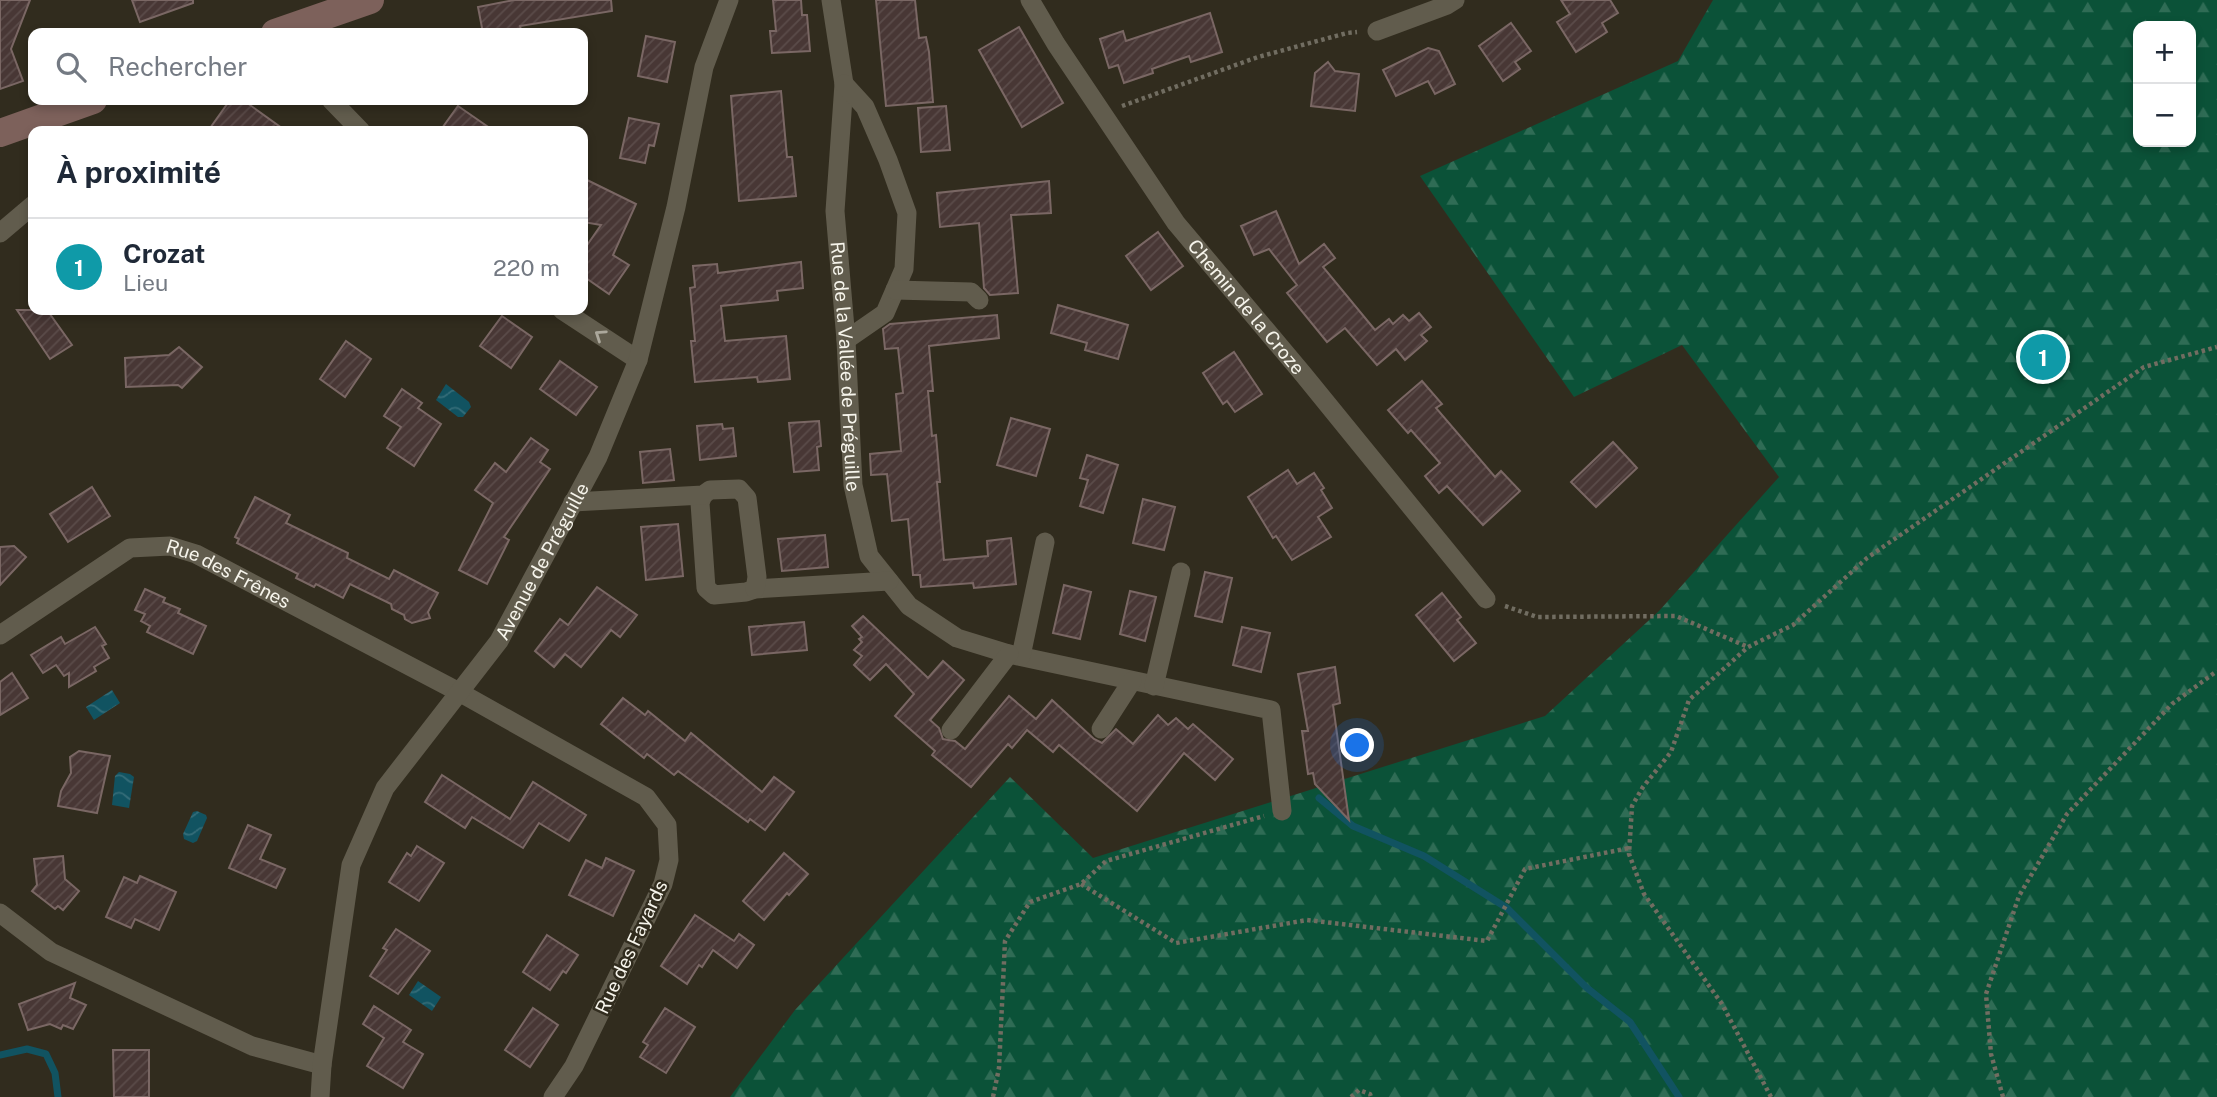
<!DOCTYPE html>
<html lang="fr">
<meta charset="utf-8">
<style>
body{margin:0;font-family:"Public Sans",sans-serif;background:#f6f6f7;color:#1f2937}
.controls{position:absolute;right:21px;top:21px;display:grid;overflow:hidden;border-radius:14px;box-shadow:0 4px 10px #0003}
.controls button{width:63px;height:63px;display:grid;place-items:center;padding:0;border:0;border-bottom:2px solid #e0e1e3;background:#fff;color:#1f2937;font:35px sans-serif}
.you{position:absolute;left:1358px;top:746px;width:24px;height:24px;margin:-18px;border:5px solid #fff;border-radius:50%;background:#1a73e8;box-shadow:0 0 0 10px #1a73e833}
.badge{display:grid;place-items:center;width:46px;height:46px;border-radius:50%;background:#5e658f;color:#fff;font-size:23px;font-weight:700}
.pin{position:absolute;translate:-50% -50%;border:4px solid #fff;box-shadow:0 2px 7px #0006}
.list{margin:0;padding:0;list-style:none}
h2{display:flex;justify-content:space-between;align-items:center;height:91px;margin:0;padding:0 28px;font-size:30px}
h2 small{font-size:23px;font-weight:400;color:#747a83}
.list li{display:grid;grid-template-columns:46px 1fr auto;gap:21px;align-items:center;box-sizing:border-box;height:98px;padding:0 28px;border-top:2px solid #e0e1e3}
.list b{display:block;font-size:26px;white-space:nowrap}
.list p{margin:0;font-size:23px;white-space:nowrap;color:#747a83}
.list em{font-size:23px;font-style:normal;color:#747a83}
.icon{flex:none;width:38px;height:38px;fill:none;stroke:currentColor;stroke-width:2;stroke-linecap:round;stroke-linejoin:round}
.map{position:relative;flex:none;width:2217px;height:1097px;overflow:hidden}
.search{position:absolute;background:#fff;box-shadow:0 4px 10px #0003;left:28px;top:28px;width:560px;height:77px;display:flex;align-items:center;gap:18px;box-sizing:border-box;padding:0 24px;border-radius:14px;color:#747a83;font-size:26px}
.panel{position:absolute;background:#fff;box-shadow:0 4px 10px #0003;left:28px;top:126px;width:560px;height:189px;border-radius:14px}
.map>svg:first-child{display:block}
.forest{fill:url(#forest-firs);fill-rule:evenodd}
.water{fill:url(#water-waves)}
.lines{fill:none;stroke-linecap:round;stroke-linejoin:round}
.stream{stroke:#115361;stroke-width:7}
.building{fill:url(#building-hatch);stroke:#7a6764;stroke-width:2}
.path{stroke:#716d61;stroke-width:4.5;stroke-dasharray:3.5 3.5;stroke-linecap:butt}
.minor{stroke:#615c4d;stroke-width:19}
.secondary{stroke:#7d615b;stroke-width:28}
.oneway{stroke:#aca89c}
.labels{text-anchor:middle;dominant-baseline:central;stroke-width:5;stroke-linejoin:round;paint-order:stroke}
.street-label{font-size:19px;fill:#f6f4eb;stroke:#312c1e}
</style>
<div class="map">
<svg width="2217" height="1097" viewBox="0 0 2217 1097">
<defs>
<pattern id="forest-firs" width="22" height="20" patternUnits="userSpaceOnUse" patternTransform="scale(1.75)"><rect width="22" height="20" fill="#0b5238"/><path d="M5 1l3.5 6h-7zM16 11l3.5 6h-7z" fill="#2f6c55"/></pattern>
<pattern id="water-waves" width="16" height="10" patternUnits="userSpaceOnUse" patternTransform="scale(1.75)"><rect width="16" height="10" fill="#115361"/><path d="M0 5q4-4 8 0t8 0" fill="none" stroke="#346c78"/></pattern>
<pattern id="building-hatch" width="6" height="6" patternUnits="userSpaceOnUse" patternTransform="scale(1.75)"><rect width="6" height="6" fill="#483735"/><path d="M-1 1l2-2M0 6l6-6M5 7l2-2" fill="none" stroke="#5a4b49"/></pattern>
</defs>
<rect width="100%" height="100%" fill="#312c1e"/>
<path class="forest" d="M 1713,0 L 2217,0 L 2217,1097 L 730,1097 L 795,1010 L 1010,777 L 1093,858 L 1545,716 L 1659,611 L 1779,477 L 1682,345 L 1574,397 L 1420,176 L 1678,61 ZM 2138,26 L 2191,26 L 2191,142 L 2138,142 Z"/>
<g class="water">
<path d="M 446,384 L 469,402 L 471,407 L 463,417 L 458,417 L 436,400 Z"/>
<path d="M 112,690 L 120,703 L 94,720 L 86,707 Z"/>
<path d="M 119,772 L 130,774 L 134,777 L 129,808 L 112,805 L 115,776 Z"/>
<path d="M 197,811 L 206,815 L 207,818 L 197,841 L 193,843 L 184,839 L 183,834 L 193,812 Z"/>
<path d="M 418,981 L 441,997 L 432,1011 L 409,995 Z"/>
</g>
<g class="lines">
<g class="stream">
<path d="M 1319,798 L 1353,826 L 1424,856 L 1507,908 L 1587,988 L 1630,1022 L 1679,1097"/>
<path d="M 0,1055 L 27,1049 L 46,1054 L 55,1073 L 58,1097"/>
</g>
</g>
<g class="building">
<path d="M 0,0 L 30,0 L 11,49 L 23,81 L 0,89 Z"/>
<path d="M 132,0 L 193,0 L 193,3 L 140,22 Z"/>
<path d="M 514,0 L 611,0 L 612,11 L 520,26 L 521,30 L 502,33 L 483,33 L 478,7 Z"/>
<path d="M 773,0 L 801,0 L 802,15 L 807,15 L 810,51 L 772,53 L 770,31 L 776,31 Z"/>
<path d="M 876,0 L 915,0 L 919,38 L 926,37 L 929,52 L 933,102 L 886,106 Z"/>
<path d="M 1561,0 L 1610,0 L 1618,13 L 1602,23 L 1607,32 L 1576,52 L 1557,22 L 1570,14 Z"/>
<path d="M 1210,13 L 1222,52 L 1191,62 L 1189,56 L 1152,69 L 1153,73 L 1124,83 L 1118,65 L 1109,68 L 1100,39 L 1123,31 L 1126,41 Z"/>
<path d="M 1511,23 L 1531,51 L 1515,62 L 1520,69 L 1503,81 L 1479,46 Z"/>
<path d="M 1019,27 L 1063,103 L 1022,127 L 979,50 Z"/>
<path d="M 646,36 L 675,42 L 667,82 L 638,76 Z"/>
<path d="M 1428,48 L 1439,51 L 1455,84 L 1435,94 L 1428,81 L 1396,96 L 1383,70 Z"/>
<path d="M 1328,62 L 1335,71 L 1359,74 L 1355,111 L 1311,106 L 1315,73 Z"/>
<path d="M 781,91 L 787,157 L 792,157 L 796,196 L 739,201 L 731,96 Z"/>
<path d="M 230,100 L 243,100 L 286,131 L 208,131 Z"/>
<path d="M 458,106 L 494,131 L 440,131 Z"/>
<path d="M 946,106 L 950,150 L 921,152 L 918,108 Z"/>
<path d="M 629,118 L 659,124 L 654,146 L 649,145 L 645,163 L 620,158 Z"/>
<path d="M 583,178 L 636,204 L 613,255 L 629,265 L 609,294 L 583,276 L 583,251 L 601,225 L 583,222 Z"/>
<path d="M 1049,181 L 1051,213 L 1011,215 L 1018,293 L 990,295 L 984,288 L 979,223 L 940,227 L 937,193 Z"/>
<path d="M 1276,211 L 1299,264 L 1324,244 L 1335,258 L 1323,267 L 1375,330 L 1389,319 L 1393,324 L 1403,315 L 1409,321 L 1419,313 L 1431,327 L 1421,335 L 1427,341 L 1405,360 L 1396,349 L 1377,365 L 1345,328 L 1327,342 L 1287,293 L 1297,285 L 1269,249 L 1254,255 L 1241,226 Z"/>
<path d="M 1158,232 L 1183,266 L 1151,290 L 1126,256 Z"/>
<path d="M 801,262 L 803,288 L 777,291 L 778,300 L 721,306 L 725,341 L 786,336 L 790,379 L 758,382 L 757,377 L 695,382 L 691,341 L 695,341 L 690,288 L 695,287 L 693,266 L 717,264 L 718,273 Z"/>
<path d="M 1058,305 L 1128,325 L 1118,359 L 1085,350 L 1087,343 L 1051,333 Z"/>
<path d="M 17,310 L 47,310 L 72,345 L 50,359 Z"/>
<path d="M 997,315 L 999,338 L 929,346 L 933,391 L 928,391 L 932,436 L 936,435 L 940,482 L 937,482 L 944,560 L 988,556 L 987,541 L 1011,538 L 1016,584 L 974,588 L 973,583 L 921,587 L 920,575 L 913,575 L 908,519 L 892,521 L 887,474 L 871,475 L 870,454 L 901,451 L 896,394 L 903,393 L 898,348 L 885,349 L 883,329 L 890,324 Z"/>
<path d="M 502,316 L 532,337 L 511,368 L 480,346 Z"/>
<path d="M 2051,337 L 2069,362 L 2052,373 L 2048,368 L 2036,377 L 2022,358 Z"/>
<path d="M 346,341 L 371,359 L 345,397 L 320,379 Z"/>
<path d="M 179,347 L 202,367 L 182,388 L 178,385 L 126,387 L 125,358 L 169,355 Z"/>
<path d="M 1234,352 L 1262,394 L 1235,412 L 1227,401 L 1223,404 L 1203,373 Z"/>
<path d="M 560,361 L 597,387 L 576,415 L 540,389 Z"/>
<path d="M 1422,381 L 1442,404 L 1436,408 L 1495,477 L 1501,471 L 1520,491 L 1483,525 L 1447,486 L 1439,493 L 1425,476 L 1440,463 L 1411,430 L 1408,433 L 1388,410 Z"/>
<path d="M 402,389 L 422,403 L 418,408 L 441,424 L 414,466 L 387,448 L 401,427 L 384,416 Z"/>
<path d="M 1011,418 L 1050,429 L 1036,476 L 997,465 Z"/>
<path d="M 819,421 L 821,446 L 817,447 L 819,470 L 794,472 L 789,423 Z"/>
<path d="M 722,424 L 723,429 L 733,428 L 736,456 L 700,460 L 697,426 Z"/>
<path d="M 531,438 L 548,450 L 540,462 L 550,469 L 504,537 L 509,540 L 487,584 L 459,570 L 493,503 L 475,490 L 495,463 L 506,472 Z"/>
<path d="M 1613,442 L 1637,468 L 1596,507 L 1571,482 Z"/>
<path d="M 670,449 L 674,480 L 643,483 L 640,452 Z"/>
<path d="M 1087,455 L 1118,465 L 1103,513 L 1080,506 L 1088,480 L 1080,478 Z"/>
<path d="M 1288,470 L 1297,484 L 1314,473 L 1324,488 L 1321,490 L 1332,508 L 1318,517 L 1331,537 L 1292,560 L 1276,536 L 1273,538 L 1248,497 Z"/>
<path d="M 92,487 L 110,516 L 68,542 L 50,514 Z"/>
<path d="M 255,497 L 290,515 L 286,523 L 348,553 L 347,558 L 389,579 L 394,570 L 438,593 L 428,612 L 430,618 L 412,623 L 405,619 L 404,615 L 392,609 L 391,604 L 350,584 L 343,598 L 316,584 L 314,587 L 296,578 L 298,574 L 237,543 L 239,539 L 235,537 Z"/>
<path d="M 1143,499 L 1175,507 L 1164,550 L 1133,543 Z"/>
<path d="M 678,524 L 683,576 L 646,580 L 641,527 Z"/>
<path d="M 825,535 L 828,567 L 782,571 L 778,539 Z"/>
<path d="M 14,546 L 26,557 L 0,585 L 0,547 Z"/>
<path d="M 1205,572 L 1232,578 L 1222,622 L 1195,616 Z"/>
<path d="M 1064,585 L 1091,592 L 1080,639 L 1053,633 Z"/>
<path d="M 597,587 L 637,615 L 620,637 L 611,630 L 581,667 L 565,654 L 554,667 L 535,651 L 560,619 L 568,625 Z"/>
<path d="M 145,589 L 165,598 L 163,602 L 180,609 L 178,613 L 206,626 L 193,654 L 147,632 L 150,626 L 141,621 L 145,614 L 135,610 Z"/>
<path d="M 1130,591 L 1156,597 L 1145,641 L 1120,634 Z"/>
<path d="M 1442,593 L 1461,617 L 1457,620 L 1476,643 L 1454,661 L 1416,615 Z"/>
<path d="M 863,616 L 928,678 L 943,661 L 964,680 L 930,720 L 939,728 L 943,739 L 955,741 L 965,749 L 1009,696 L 1036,719 L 1052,700 L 1094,739 L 1102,743 L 1116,729 L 1133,744 L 1158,715 L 1168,725 L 1176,718 L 1188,729 L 1193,724 L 1233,759 L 1215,780 L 1184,753 L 1137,811 L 1059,745 L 1053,752 L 1027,730 L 1012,748 L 1008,744 L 971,787 L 932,755 L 935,751 L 895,716 L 914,694 L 886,664 L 870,680 L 854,665 L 862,656 L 854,650 L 862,642 L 859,639 L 862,637 L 852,626 Z"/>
<path d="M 804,622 L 807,650 L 752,655 L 749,627 Z"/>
<path d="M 95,627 L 106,644 L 102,646 L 109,658 L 94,667 L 96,671 L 69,687 L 69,673 L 64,676 L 56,665 L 43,673 L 31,655 L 61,637 L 65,644 Z"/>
<path d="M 1242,627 L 1270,633 L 1261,672 L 1233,665 Z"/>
<path d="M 1335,667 L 1340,703 L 1333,705 L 1349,820 L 1315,784 L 1313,773 L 1308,774 L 1302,731 L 1308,731 L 1298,674 Z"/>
<path d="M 12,673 L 28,698 L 0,715 L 0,682 Z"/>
<path d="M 623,698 L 645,715 L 648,711 L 685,741 L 691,733 L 762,792 L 774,777 L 794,792 L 765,830 L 750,819 L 748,822 L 678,771 L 674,775 L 647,754 L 644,758 L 601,724 Z"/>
<path d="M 79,751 L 110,756 L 97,813 L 58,806 L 61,791 L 71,773 L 70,757 Z"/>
<path d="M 442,775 L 510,819 L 533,782 L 586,815 L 569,841 L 539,823 L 523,848 L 472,817 L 465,828 L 425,802 Z"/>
<path d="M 248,825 L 271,835 L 260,859 L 285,869 L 276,888 L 229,868 Z"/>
<path d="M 417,846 L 444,863 L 419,901 L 389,882 L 407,853 L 411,856 Z"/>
<path d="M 784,853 L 808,874 L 789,895 L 787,893 L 764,920 L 743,901 Z"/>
<path d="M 63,856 L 65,879 L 79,891 L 63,910 L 58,906 L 55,909 L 32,891 L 37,885 L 34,859 Z"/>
<path d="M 606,858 L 634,871 L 613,916 L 569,895 L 586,860 L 602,868 Z"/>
<path d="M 140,876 L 176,892 L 159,930 L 135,919 L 131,928 L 106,917 L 124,877 L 137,883 Z"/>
<path d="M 695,915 L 734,941 L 739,934 L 754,945 L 737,968 L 713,950 L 702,967 L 699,965 L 687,984 L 661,966 Z"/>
<path d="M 396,929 L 430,951 L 398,994 L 370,976 L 387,950 L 383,948 Z"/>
<path d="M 547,935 L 578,955 L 566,973 L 563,971 L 550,990 L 523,972 Z"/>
<path d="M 75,983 L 70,998 L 86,1005 L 73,1029 L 63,1025 L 61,1029 L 50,1024 L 28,1030 L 19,1004 Z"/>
<path d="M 374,1006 L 411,1030 L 403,1042 L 423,1054 L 403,1088 L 367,1066 L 384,1038 L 363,1024 Z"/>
<path d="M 533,1008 L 558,1025 L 530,1067 L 505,1050 Z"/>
<path d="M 665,1008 L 695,1027 L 666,1073 L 640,1057 L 648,1045 L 643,1042 Z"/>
<path d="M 113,1050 L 149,1050 L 149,1097 L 114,1097 Z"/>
</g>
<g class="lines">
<g class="path">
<path d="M 1122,106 L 1258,57 L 1347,33 L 1357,32"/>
<path d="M 1505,606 L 1537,617 L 1676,616 L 1748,647"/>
<path d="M 1081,884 L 1176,943 L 1307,920 L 1487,941 L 1525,869 L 1629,848"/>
<path d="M 993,1097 L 999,1068 L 1005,941 L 1030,902 L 1081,884 L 1106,861 L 1264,816"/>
<path d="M 1351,1097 L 1359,1090 L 1370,1094 L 1371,1097"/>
<path d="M 1771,1097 L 1722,1004 L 1644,894 L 1629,854 L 1632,806 L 1643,787 L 1671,752 L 1689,700 L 1748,647 L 1793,625 L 1867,558 L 2144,367 L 2217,347"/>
<path d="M 2003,1097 L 1991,1054 L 1986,994 L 2019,896 L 2067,814 L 2172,704 L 2217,671"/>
</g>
<g class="minor">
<path id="s1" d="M 831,0 L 844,84 L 835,211 L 846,340 L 853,485 L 869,556 L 909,606 L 957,638 L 1009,654 L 1271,710 L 1282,811"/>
<path id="s2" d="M 1030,0 L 1056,44 L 1176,223 L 1303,374 L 1486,599"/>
<path d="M 1377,31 L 1447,5 L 1455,0"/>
<path d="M 844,84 L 865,107 L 888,160 L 907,213 L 904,269 L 885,313 L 846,340"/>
<path d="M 331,100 L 361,131"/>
<path d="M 0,233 L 33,205"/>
<path d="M 895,290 L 971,292 L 979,300"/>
<path d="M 562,310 L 638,360"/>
<path d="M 703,495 L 700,503 L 706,588 L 714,595 L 746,592 L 755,589 L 889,581"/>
<path d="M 573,502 L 703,495 L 710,490 L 739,489 L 747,498 L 757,577 L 755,589"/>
<path id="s3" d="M 0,635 L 130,548 L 170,546 L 196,554 L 459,692 L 646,797 L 667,825 L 669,860 L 663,884 L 574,1066 L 553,1097"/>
<path d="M 1021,656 L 1045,542"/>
<path d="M 1154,686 L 1181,572"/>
<path d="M 1101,729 L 1132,681"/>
<path d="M 951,730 L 1009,654"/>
<path d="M 0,913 L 51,952 L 252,1046 L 322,1065"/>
<path id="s4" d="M 320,1097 L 322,1065 L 351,865 L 385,788 L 499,641 L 598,457 L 638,360 L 676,207 L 704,67 L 729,0"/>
</g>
<g class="secondary">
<path d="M 275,33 L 370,0"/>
<path d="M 0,133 L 93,100"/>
</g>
</g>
<defs><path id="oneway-chevron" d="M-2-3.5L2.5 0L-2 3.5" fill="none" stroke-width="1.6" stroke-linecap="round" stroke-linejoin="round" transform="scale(1.75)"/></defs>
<use class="oneway" href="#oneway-chevron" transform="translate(600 335) rotate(-146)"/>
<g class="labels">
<g class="street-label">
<text stroke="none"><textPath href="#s2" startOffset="376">Chemin de la Croze</textPath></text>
<text stroke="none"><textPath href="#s1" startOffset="368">Rue de la Vallée de Préguille</textPath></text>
<text stroke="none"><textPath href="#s4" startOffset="595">Avenue de Préguille</textPath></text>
<text stroke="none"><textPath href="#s3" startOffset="261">Rue des Frênes</textPath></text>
<text transform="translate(631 947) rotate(-65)">Rue des Fayards</text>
</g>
</g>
</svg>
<div class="controls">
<button>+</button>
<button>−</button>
</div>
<div class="you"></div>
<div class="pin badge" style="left:2043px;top:357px;background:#0f9aa8">1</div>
<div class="search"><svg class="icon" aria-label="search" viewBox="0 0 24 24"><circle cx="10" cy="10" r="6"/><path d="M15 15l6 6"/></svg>Rechercher</div>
<section class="panel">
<h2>À proximité<small></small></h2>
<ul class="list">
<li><span class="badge" style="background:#0f9aa8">1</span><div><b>Crozat</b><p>Lieu</p></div><em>220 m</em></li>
</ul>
</section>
</div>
